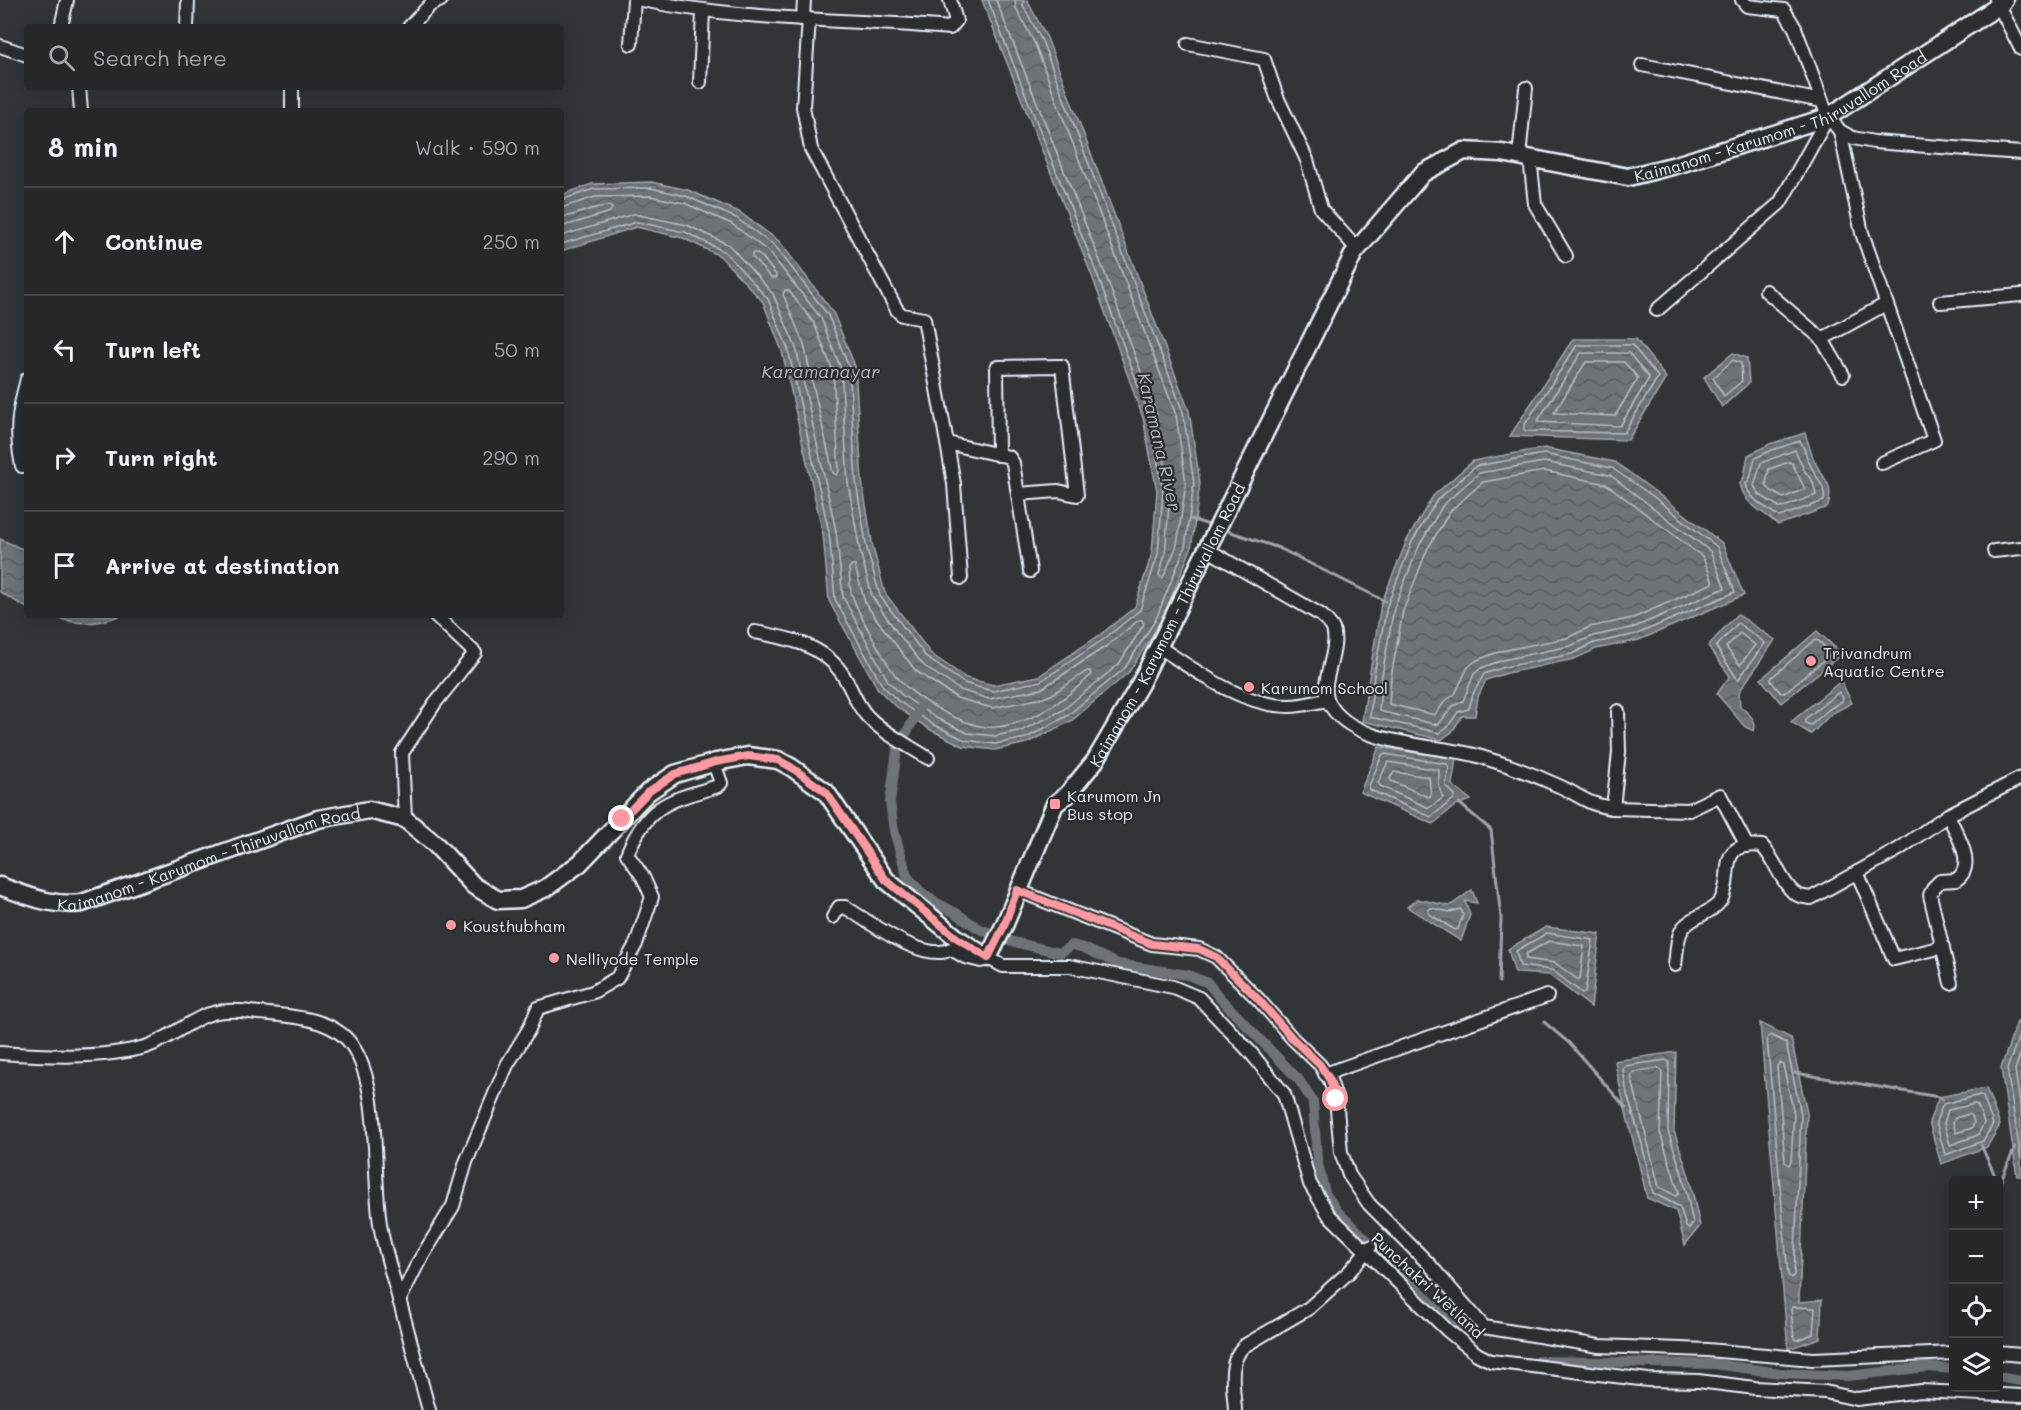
<!DOCTYPE html>
<meta charset="utf-8">
<style>
body{margin:0;font-family:Mali,sans-serif;background:#2e3030;color:#f1f3f6}
.controls{position:absolute;right:18px;bottom:18px;display:grid;overflow:hidden;border-radius:6px;box-shadow:0 3px 15px #0003}
.controls button{width:54px;height:54px;display:grid;place-items:center;padding:0;border:0;border-bottom:2px solid #424445;background:#262828;color:#f1f3f6;font:30px sans-serif}
.stop{position:absolute;width:18px;height:18px;margin:-14px;border:4px solid #ff9aa2;border-radius:50%;background:#fff}
.stop.end{background:#ff9aa2;border-color:#fff;box-shadow:0 2px 6px #0008}
.list{margin:0;padding:0;list-style:none}
h2{display:flex;justify-content:space-between;align-items:center;height:78px;margin:0;padding:0 24px;font-size:26px}
h2 small{font-size:20px;font-weight:400;color:#a4a6a8}
.list li{display:grid;grid-template-columns:39px 1fr auto;gap:18px;align-items:center;box-sizing:border-box;height:108px;padding:0 24px;border-top:2px solid #424445}
.list b{display:block;font-size:22px;white-space:nowrap}
.list em{font-size:20px;font-style:normal;color:#a4a6a8}
.icon{flex:none;width:33px;height:33px;fill:none;stroke:currentColor;stroke-width:2;stroke-linecap:round;stroke-linejoin:round}
.map{position:relative;flex:none;width:2021px;height:1410px;overflow:hidden}
.search{position:absolute;background:#262828;box-shadow:0 3px 15px #0003;left:24px;top:24px;width:540px;height:66px;display:flex;align-items:center;gap:15px;box-sizing:border-box;padding:0 21px;border-radius:6px;color:#a4a6a8;font-size:22px}
.panel{position:absolute;background:#262828;box-shadow:0 3px 15px #0003;left:24px;top:108px;width:540px;height:510px;border-radius:6px}
.map>svg:first-child{display:block}
.water{fill:url(#water-waves);stroke:#9fa5aa;stroke-width:1.5}
.lines{fill:none;stroke-linecap:round;stroke-linejoin:round}
.shore{stroke:#b7bfc4;stroke-width:1.5}
.stream{stroke:#9fa5aa;stroke-width:3}
.canal{stroke:#6e7376;stroke-width:10}
.minor-casing{stroke:#e8f1f8;stroke-width:16}
.secondary-casing{stroke:#e8f1f8;stroke-width:21}
.minor{stroke:#2a2d2e;stroke-width:12}
.secondary{stroke:#2a2d2e;stroke-width:16}
.route{stroke:#ff9aa2;stroke-width:8}
.poi-dot{fill:#ff9aa2;stroke:#2a2d2e;stroke-width:2}
.labels{text-anchor:middle;dominant-baseline:central;stroke-width:4.5;stroke-linejoin:round;paint-order:stroke}
.street-label{font-size:16px;fill:#e8f1f8;stroke:#2a2d2e}
.poi-label{font-size:16px;fill:#e8f1f8;stroke:#2a2d2e;text-anchor:start}
.water-label{font-size:18px;font-style:italic;fill:#b1b8be;stroke:#2a2d2e}
</style>
<div class="map">
<svg width="2021" height="1410" viewBox="0 0 2021 1410">
<defs>
<pattern id="water-waves" width="16" height="10" patternUnits="userSpaceOnUse" patternTransform="scale(1.5)"><rect width="16" height="10" fill="#6e7376"/><path d="M0 5q4-4 8 0t8 0" fill="none" stroke="#5a5e60"/></pattern>
</defs>
<rect width="100%" height="100%" fill="#323536"/>
<filter id="ink" filterUnits="userSpaceOnUse"><feTurbulence type="fractalNoise" baseFrequency=".0167" numOctaves="2"/><feDisplacementMap in="SourceGraphic" scale="12" xChannelSelector="R" yChannelSelector="G"/><feConvolveMatrix kernelMatrix="1 2 1 2 8 2 1 2 1" color-interpolation-filters="sRGB"/></filter>
<g filter="url(#ink)">
<g class="water">
<path d="M 982,0 L 1027,0 L 1047,38 L 1189,411 L 1200,483 L 1191,549 L 1161,622 L 1129,672 L 1071,721 L 1027,743 L 995,750 L 963,746 L 929,729 L 894,705 L 878,689 L 829,601 L 823,534 L 782,351 L 763,302 L 720,256 L 683,238 L 636,227 L 561,251 L 561,195 L 592,184 L 651,182 L 688,190 L 739,212 L 779,241 L 833,312 L 855,366 L 862,481 L 873,548 L 885,593 L 931,654 L 966,678 L 993,685 L 1039,676 L 1101,634 L 1135,607 L 1152,553 L 1157,491 L 1143,418 L 1092,276 Z"/>
<path d="M 1573,339 L 1636,339 L 1666,378 L 1628,440 L 1510,436 Z"/>
<path d="M 1733,353 L 1747,358 L 1749,383 L 1722,407 L 1704,377 Z"/>
<path d="M 1805,433 C 1808,442 1811,453 1815,462 C 1824,481 1834,482 1828,507 L 1778,525 C 1762,509 1745,507 1740,483 L 1744,477 L 1748,455 L 1770,444 Z"/>
<path d="M 1544,448 L 1615,462 L 1657,493 L 1722,543 L 1744,595 L 1639,640 L 1596,649 L 1574,659 L 1507,673 L 1486,680 L 1478,697 L 1475,716 L 1462,716 L 1452,732 L 1441,740 L 1362,721 L 1381,604 L 1407,540 L 1433,496 L 1473,461 Z"/>
<path d="M 0,539 L 27,551 L 27,608 L 0,592 Z"/>
<path d="M 1737,614 L 1775,640 L 1739,692 L 1740,706 C 1748,714 1758,719 1754,731 L 1745,727 L 1717,694 L 1730,676 L 1708,646 Z"/>
<path d="M 47,615 L 122,615 C 93,626 77,625 47,615 Z"/>
<path d="M 1817,631 L 1842,654 L 1781,703 L 1761,679 Z"/>
<path d="M 1841,681 L 1852,703 L 1831,714 L 1811,734 L 1791,722 Z"/>
<path d="M 1379,747 L 1456,759 L 1452,785 L 1471,800 L 1456,805 L 1433,824 L 1360,792 Z"/>
<path d="M 1472,890 L 1477,903 L 1465,901 L 1470,915 L 1461,941 L 1407,907 L 1417,899 L 1450,906 Z"/>
<path d="M 1546,927 L 1600,934 L 1591,1007 L 1549,975 L 1515,973 L 1508,949 Z"/>
<path d="M 2021,1021 L 2021,1176 L 2017,1176 L 2001,1068 L 2017,1022 Z"/>
<path d="M 1760,1023 L 1791,1038 L 1807,1113 L 1799,1302 L 1822,1300 L 1820,1338 L 1788,1349 Z"/>
<path d="M 1676,1052 L 1674,1131 L 1689,1176 L 1700,1226 L 1685,1245 L 1676,1211 L 1647,1198 C 1637,1152 1623,1108 1615,1061 Z"/>
<path d="M 1986,1088 L 2000,1125 L 1987,1147 L 1941,1164 L 1929,1122 L 1939,1097 Z"/>
</g>
<g class="lines">
<g class="shore">
<path d="M 996,0 L 1104,271 L 1156,413 L 1170,491 L 1165,555 L 1159,575 L 1163,578 L 1177,545 L 1186,483 L 1176,415 L 1035,44 L 1016,8 L 1015,0"/>
<path d="M 561,200 L 594,189 L 651,188 L 686,196 L 736,218 L 775,246 L 828,315 L 849,367 L 856,482 L 867,549 L 880,596 L 927,658 L 964,683 L 993,691 L 1041,681 L 1104,639 L 1140,610 L 1158,554 L 1163,491 L 1149,415 L 1097,274 L 988,0"/>
<path d="M 561,208 L 595,197 L 650,196 L 684,203 L 732,224 L 769,252 L 821,318 L 841,369 L 848,483 L 860,551 L 872,596 L 896,631 L 924,666 L 960,690 L 989,699 L 1041,689 L 1108,645 L 1139,620 L 1142,620 L 1144,624 L 1119,664 L 1063,710 L 1023,730 L 995,736 L 968,733 L 936,718 L 902,695 L 888,681 L 843,597 L 836,531 L 796,348 L 773,294 L 729,245 L 687,225 L 634,214 L 561,236"/>
<path d="M 561,217 C 578,216 592,206 609,206 L 612,208 L 610,212 L 561,227"/>
<path d="M 561,244 L 637,222 L 685,232 L 725,252 L 768,299 L 788,349 L 829,532 L 835,599 L 882,685 L 897,700 L 932,724 L 965,740 L 995,744 L 1026,738 L 1067,716 L 1125,668 L 1156,619 L 1185,547 L 1194,483 L 1183,412 L 1042,41 L 1023,5 L 1023,0"/>
<path d="M 752,253 L 756,253 L 763,258 L 776,275 L 776,278 L 771,278 L 752,257 Z"/>
<path d="M 785,290 L 789,291 L 814,323 L 833,371 L 839,472 L 836,475 L 833,473 L 804,345 L 783,294 Z"/>
<path d="M 1577,345 L 1632,345 L 1658,377 L 1624,433 L 1526,431 L 1524,429 L 1524,426 Z"/>
<path d="M 1581,353 L 1629,353 L 1649,378 L 1620,426 L 1537,422 Z"/>
<path d="M 1733,360 L 1741,363 L 1742,381 L 1724,396 L 1713,378 Z"/>
<path d="M 1586,362 L 1624,362 L 1638,378 L 1615,416 L 1554,413 Z"/>
<path d="M 1800,441 C 1805,448 1806,457 1810,464 C 1815,477 1827,486 1824,501 L 1779,517 C 1767,507 1749,501 1746,484 L 1750,478 L 1755,458 L 1772,450 Z"/>
<path d="M 1795,450 L 1804,470 L 1813,482 L 1816,495 L 1781,508 L 1760,495 L 1754,486 L 1761,463 Z"/>
<path d="M 1544,454 L 1612,468 L 1654,497 L 1717,547 L 1735,592 L 1637,634 L 1594,643 L 1572,654 L 1505,667 L 1484,674 L 1473,694 L 1469,709 L 1458,712 L 1447,728 L 1440,733 L 1370,717 L 1374,674 L 1387,606 L 1412,542 L 1437,500 L 1476,466 Z"/>
<path d="M 1544,462 L 1610,475 L 1710,551 L 1725,588 L 1635,627 L 1593,636 L 1570,646 L 1503,660 L 1481,668 L 1474,674 L 1463,701 L 1453,706 L 1438,725 L 1379,711 L 1382,675 L 1394,608 L 1419,546 L 1443,505 L 1479,473 Z"/>
<path d="M 1789,462 L 1792,463 L 1805,489 L 1783,498 C 1766,486 1763,492 1769,469 Z"/>
<path d="M 1544,471 L 1606,484 L 1703,557 L 1713,583 L 1633,618 L 1590,627 L 1567,638 L 1501,651 L 1477,660 L 1468,667 L 1455,694 L 1445,701 L 1435,715 L 1389,704 L 1391,677 L 1403,611 L 1427,550 L 1450,511 L 1483,482 Z"/>
<path d="M 852,565 L 855,566 L 865,603 L 889,636 L 916,671 L 957,698 L 992,708 L 1043,698 L 1051,695 L 1087,671 L 1090,671 L 1091,675 C 1066,699 1032,724 996,727 C 967,730 914,698 896,676 C 885,662 857,611 852,595 C 849,587 850,576 849,568 Z"/>
<path d="M 1738,623 L 1765,643 L 1738,680 L 1716,647 Z"/>
<path d="M 1740,633 L 1755,645 L 1740,665 L 1726,647 Z"/>
<path d="M 1815,640 L 1819,641 L 1830,652 L 1830,655 L 1784,693 L 1781,693 L 1771,681 L 1771,678 Z"/>
<path d="M 1839,692 L 1843,698 L 1842,701 L 1828,710 L 1811,725 L 1805,723 L 1805,719 Z"/>
<path d="M 1385,754 L 1447,764 L 1449,766 L 1446,786 L 1455,795 L 1455,798 L 1431,817 L 1370,790 L 1369,786 L 1382,755 Z"/>
<path d="M 1388,762 L 1439,770 L 1439,786 L 1443,798 L 1429,808 L 1380,786 L 1378,783 Z"/>
<path d="M 1394,772 L 1429,777 L 1431,796 L 1428,797 L 1391,781 L 1390,778 Z"/>
<path d="M 1431,908 L 1450,912 L 1461,909 L 1463,915 L 1458,929 L 1455,930 L 1429,914 L 1428,910 Z"/>
<path d="M 1547,933 L 1593,940 L 1585,993 L 1582,993 L 1552,970 L 1520,966 L 1516,951 Z"/>
<path d="M 1549,941 L 1584,946 L 1580,979 L 1577,979 L 1555,963 L 1526,959 L 1526,954 Z"/>
<path d="M 2021,1030 L 2007,1069 L 2021,1160"/>
<path d="M 1771,1035 L 1786,1043 L 1801,1114 L 1794,1275 L 1791,1278 L 1788,1275 L 1767,1038 Z"/>
<path d="M 2021,1052 L 2015,1070 L 2021,1111"/>
<path d="M 1666,1060 L 1669,1062 L 1668,1131 L 1683,1177 L 1693,1223 L 1689,1229 L 1686,1227 L 1680,1207 L 1653,1193 L 1642,1144 L 1627,1094 L 1623,1069 L 1625,1066 Z"/>
<path d="M 1780,1062 L 1783,1065 L 1794,1114 L 1791,1162 L 1789,1165 L 1785,1162 L 1777,1066 Z"/>
<path d="M 1659,1068 L 1662,1071 L 1660,1132 L 1679,1193 L 1676,1196 L 1659,1187 L 1631,1076 L 1634,1072 Z"/>
<path d="M 1980,1095 L 1983,1097 L 1993,1124 L 1983,1141 L 1945,1155 L 1936,1122 L 1943,1104 Z"/>
<path d="M 1975,1104 L 1978,1106 L 1984,1123 L 1978,1135 L 1950,1145 L 1944,1123 L 1948,1110 Z"/>
<path d="M 1969,1114 L 1972,1116 L 1974,1122 L 1972,1128 L 1956,1133 L 1953,1123 L 1955,1118 Z"/>
<path d="M 1792,1307 L 1815,1308 L 1813,1334 L 1797,1340 L 1794,1339 L 1791,1310 Z"/>
</g>
<g class="stream">
<path d="M 1191,519 L 1212,526"/>
<path d="M 1225,530 L 1279,548 L 1385,601"/>
<path d="M 1459,803 L 1491,830 L 1501,918 L 1499,982"/>
<path d="M 1544,1022 L 1569,1043 L 1626,1108"/>
<path d="M 1795,1073 L 1939,1097 L 1942,1100"/>
<path d="M 1981,1145 L 1997,1180"/>
<path d="M 1998,1183 L 1999,1185 L 2015,1147"/>
</g>
<g class="canal">
<path d="M 920,708 L 897,750 L 890,802 L 894,831 L 907,876 L 920,891 L 935,902 L 956,913 L 978,928 L 1010,941 L 1060,953 L 1072,945 L 1084,948 L 1118,964 L 1188,975 L 1208,983 L 1218,996 L 1299,1080 L 1313,1102 L 1317,1159 L 1325,1193 L 1338,1212 L 1416,1287 L 1463,1337"/>
<path d="M 1538,1361 L 1715,1364 L 1780,1373 L 1848,1376 L 1928,1367 L 1954,1369"/>
<path d="M 1998,1377 L 2021,1381"/>
</g>
<defs>
<g id="minor">
<path d="M 642,0 C 744,21 847,19 950,28 L 956,21 L 950,0"/>
<path d="M 1742,0 L 1747,6 L 1784,10 L 1795,28 L 1828,117 L 1840,131 L 1853,138 L 1874,142 L 2021,153"/>
<path d="M 1996,0 L 2021,49"/>
<path d="M 803,19 L 804,0"/>
<path d="M 809,19 L 803,107 L 811,149 L 897,310 L 902,315 L 924,319 L 947,443 L 1009,457 L 1013,463 L 1030,571"/>
<path d="M 61,27 L 67,0"/>
<path d="M 187,27 L 188,0"/>
<path d="M 409,27 L 430,5 L 441,0"/>
<path d="M 631,44 L 634,0"/>
<path d="M 1188,44 L 1264,59 L 1277,97 L 1307,160 L 1321,209 L 1357,249"/>
<path d="M 0,46 L 27,55"/>
<path d="M 1642,65 L 1822,101"/>
<path d="M 700,82 L 703,11"/>
<path d="M 79,87 L 81,111"/>
<path d="M 292,87 L 292,111"/>
<path d="M 1840,131 L 1862,233 L 1934,440 L 1882,463"/>
<path d="M 1519,156 L 1526,88"/>
<path d="M 1530,158 L 1535,204 L 1566,256"/>
<path d="M 1766,291 L 1822,339"/>
<path d="M 1940,302 L 2021,295"/>
<path d="M 1657,310 L 1780,203 L 1828,117"/>
<path d="M 1843,375 L 1822,339 L 1886,304"/>
<path d="M 947,443 L 954,484 L 961,578"/>
<path d="M 998,455 L 997,367 L 1062,366 L 1077,495 L 1058,491 L 1018,494"/>
<path d="M 22,466 C 15,432 18,412 27,379"/>
<path d="M 1208,550 L 1321,615 C 1325,619 1331,624 1333,629 C 1340,651 1319,683 1328,701 C 1350,747 1437,744 1478,756 C 1506,764 1533,774 1559,786 C 1580,795 1587,805 1613,808 L 1619,752 L 1618,711"/>
<path d="M 1994,551 L 2021,548"/>
<path d="M 755,632 C 787,638 821,644 841,672 C 851,686 855,703 867,716 C 882,732 909,746 928,758"/>
<path d="M 1159,647 C 1196,671 1244,707 1290,706 C 1302,706 1315,702 1327,700"/>
<path d="M 1613,808 L 1689,810 L 1720,795 L 1747,846"/>
<path d="M 1948,815 C 1956,834 1978,865 1956,880 L 1940,881 L 1934,887 L 1930,895 L 1951,983"/>
<path d="M 405,819 L 402,753 L 435,703 L 475,653 L 435,615"/>
<path d="M 1857,872 L 1894,959 L 1943,947"/>
<path d="M 1017,890 L 1152,944 L 1199,949 L 1216,957 L 1259,1000 L 1293,1039 L 1320,1065 L 1330,1080 L 1336,1099 L 1341,1152 L 1349,1175 L 1369,1204 L 1429,1264 L 1484,1327 L 1599,1346 L 1707,1350 L 1813,1359 L 1954,1353"/>
<path d="M 833,917 L 839,907 L 845,907 C 868,921 925,964 951,949 L 965,957 L 981,961 L 988,958 L 1003,966 L 1069,966 L 1173,987 L 1199,998 L 1251,1053 L 1284,1094 L 1310,1184 L 1329,1215 L 1447,1330 L 1477,1354 L 1491,1361 L 1648,1380 L 1698,1381 L 1755,1388 L 1825,1392 L 1857,1399 L 1921,1391 L 2021,1396"/>
<path d="M 1675,965 C 1677,953 1676,938 1683,928 C 1693,915 1712,914 1721,900 C 1735,876 1714,840 1762,846 C 1775,859 1780,880 1793,892 C 1798,897 1805,897 1811,898 L 1899,849 L 1948,815 L 2021,778"/>
<path d="M 0,1053 C 45,1056 101,1059 145,1047 C 173,1039 197,1011 227,1011 C 238,1010 249,1012 259,1013 C 289,1016 331,1017 351,1044 C 383,1088 371,1176 381,1230 C 385,1251 391,1271 397,1292 C 408,1331 418,1371 429,1410"/>
<path d="M 1325,1074 L 1547,996"/>
<path d="M 399,1301 L 418,1263 L 453,1206 L 466,1162 L 507,1065 L 529,1029 L 538,1008 L 593,992 L 617,978 L 636,944 L 652,897 L 643,877 L 627,854 C 648,804 668,801 718,786 L 721,783 L 714,763"/>
<path d="M 1998,1353 L 2021,1355"/>
<path d="M 1235,1410 C 1234,1389 1227,1362 1244,1346 L 1309,1308 L 1349,1272 L 1370,1247"/>
</g>
<g id="secondary">
<path id="s1" d="M 0,886 C 28,896 53,907 82,903 L 318,819 L 369,810 L 405,819 L 435,844 L 474,886 L 498,900 L 521,899 L 546,888 L 580,863 L 648,792 L 675,774 L 716,762 L 748,756 L 778,760 L 791,767 L 826,792 L 886,880 L 957,938 L 988,958 L 1004,926 L 1055,804 L 1067,795 L 1095,761 L 1140,684 L 1354,253 L 1423,173 L 1464,151 L 1502,153 L 1628,177 L 1676,165 L 1828,117 L 2000,5 L 2004,0"/>
</g>
</defs>
<use href="#minor" class="minor-casing"/>
<use href="#secondary" class="secondary-casing"/>
<use href="#minor" class="minor"/>
<use href="#secondary" class="secondary"/>
</g>
</g>
<g class="lines" filter="url(#ink)">
<path class="route" d="M 622,819 L 648,792 L 675,774 L 716,762 L 748,756 L 778,760 L 791,767 L 826,792 L 886,880 L 957,938 L 988,958 L 1004,926 L 1017,890 L 1152,944 L 1199,949 L 1216,957 L 1259,1000 L 1293,1039 L 1320,1065 L 1330,1080 L 1336,1099"/>
</g>
<g class="poi-dot">
<circle cx="1811" cy="661" r="6"/>
<circle cx="1249" cy="687" r="6"/>
<rect x="1049" y="798" width="12" height="12" rx="3"/>
<circle cx="451" cy="925" r="6"/>
<circle cx="554" cy="958" r="6"/>
</g>
<g class="labels">
<g class="street-label">
<text stroke="none"><textPath href="#s1" startOffset="2451">Kaimanom - Karumom - Thiruvallom Road</textPath></text>
<text stroke="none"><textPath href="#s1" startOffset="1551">Kaimanom - Karumom - Thiruvallom Road</textPath></text>
<text stroke="none"><textPath href="#s1" startOffset="219">Kaimanom - Karumom - Thiruvallom Road</textPath></text>
<text transform="translate(1428 1285) rotate(43)">Punchakri Wetland</text>
</g>
<g class="poi-label">
<text x="1823" y="652">Trivandrum<tspan x="1823" dy="18">Aquatic Centre</tspan></text>
<text x="1261" y="687">Karumom School</text>
<text x="1067" y="795">Karumom Jn<tspan x="1067" dy="18">Bus stop</tspan></text>
<text x="463" y="925">Kousthubham</text>
<text x="566" y="958">Nelliyode Temple</text>
</g>
<g class="water-label">
<text x="821" y="371">Karamanayar</text>
<text transform="translate(1160 442) rotate(77)">Karamana River</text>
</g>
</g>
</svg>
<div class="controls">
<button>+</button>
<button>−</button>
<button><svg class="icon" aria-label="locate" viewBox="0 0 24 24"><circle cx="12" cy="12" r="6"/><path d="M12 2v4M12 18v4M2 12h4M18 12h4"/></svg></button>
<button><svg class="icon" aria-label="layers" viewBox="0 0 24 24"><path d="M12 4l9 5-9 5-9-5zM3 14l9 5 9-5"/></svg></button>
</div>
<div class="stop" style="left:1336px;top:1099px"></div>
<div class="stop end" style="left:622px;top:819px"></div>
<div class="search"><svg class="icon" aria-label="search" viewBox="0 0 24 24"><circle cx="10" cy="10" r="6"/><path d="M15 15l6 6"/></svg>Search here</div>
<section class="panel">
<h2>8 min<small>Walk · 590 m</small></h2>
<ul class="list">
<li><svg class="icon" aria-label="ahead" viewBox="0 0 24 24"><path d="M12 20V5M6 11l6-6 6 6"/></svg><div><b>Continue</b></div><em>250 m</em></li>
<li><svg class="icon" aria-label="left" viewBox="0 0 24 24"><path d="M17 20v-9H6M10 6l-5 5 5 5"/></svg><div><b>Turn left</b></div><em>50 m</em></li>
<li><svg class="icon" aria-label="right" viewBox="0 0 24 24"><path d="M7 20v-9h11M14 6l5 5-5 5"/></svg><div><b>Turn right</b></div><em>290 m</em></li>
<li><svg class="icon" aria-label="arrive" viewBox="0 0 24 24"><path d="M6 21V4h12l-3 4 3 4H6"/></svg><div><b>Arrive at destination</b></div></li>
</ul>
</section>
</div>
